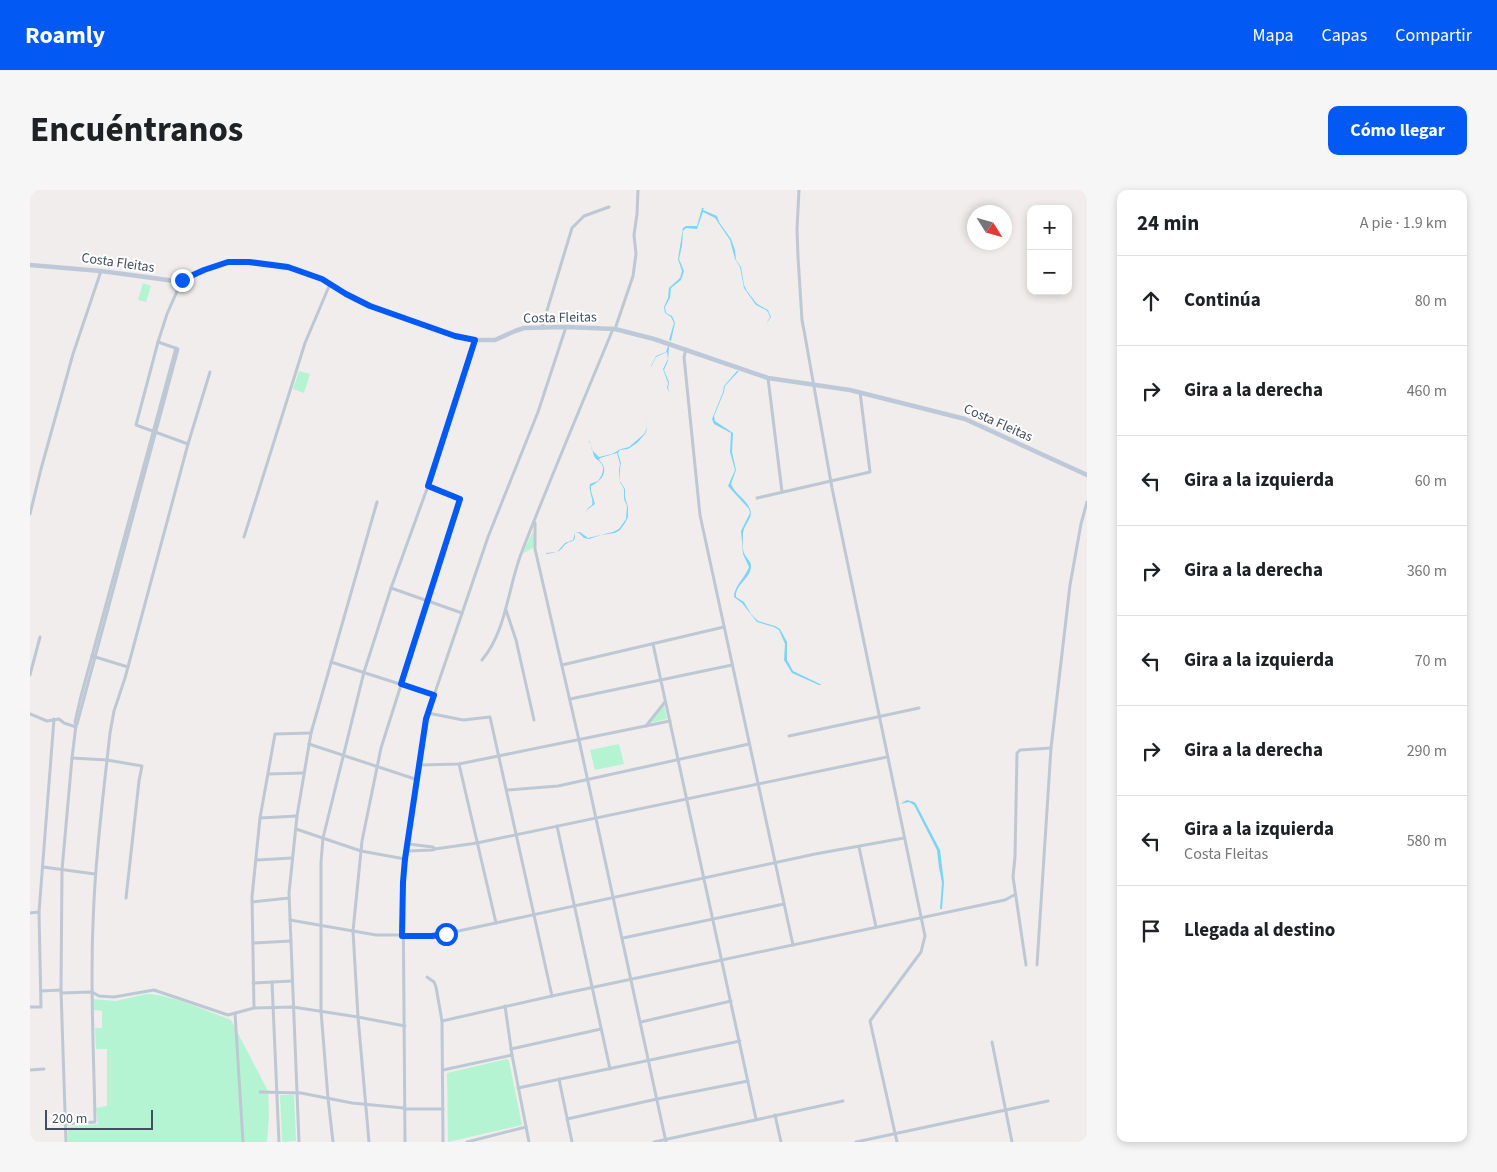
<!DOCTYPE html>
<html lang="es">
<meta charset="utf-8">
<style>
body{margin:0;font-family:"Source Sans 3",sans-serif;background:#f6f6f6;color:#202124}
.controls{position:absolute;right:15px;top:15px;display:grid;overflow:hidden;border-radius:10px;box-shadow:0 2px 8px #0003}
.controls button{width:45px;height:45px;display:grid;place-items:center;padding:0;border:0;border-bottom:1px solid #e0e0e0;background:#fff;color:#202124;font:25px sans-serif}
.compass{position:absolute;left:937px;top:15px;width:45px;height:45px;border-radius:50%;background:#fff;box-shadow:0 2px 8px #0003;rotate:127deg}
.scale{position:absolute;left:15px;bottom:12px;width:108px;box-sizing:border-box;padding-left:5px;border:2px solid #434e5d;border-top:0;font-size:14px;line-height:18px;white-space:nowrap;color:#434e5d;-webkit-text-stroke:4px #fff;paint-order:stroke}
.stop{position:absolute;width:15px;height:15px;margin:-11px;border:4px solid #0359f4;border-radius:50%;background:#fff}
.stop.end{background:#0359f4;border-color:#fff;box-shadow:0 1px 5px #0008}
.list{margin:0;padding:0;list-style:none}
h2{display:flex;justify-content:space-between;align-items:center;height:65px;margin:0;padding:0 20px;font-size:21px}
h2 small{font-size:16px;font-weight:400;color:#757577}
.list li{display:grid;grid-template-columns:32px 1fr auto;gap:15px;align-items:center;box-sizing:border-box;height:90px;padding:0 20px;border-top:1px solid #e0e0e0}
.list b{display:block;font-size:19px;white-space:nowrap}
.list p{margin:0;font-size:16px;white-space:nowrap;color:#757577}
.list em{font-size:16px;font-style:normal;color:#757577}
.icon{flex:none;width:28px;height:28px;fill:none;stroke:currentColor;stroke-width:2;stroke-linecap:round;stroke-linejoin:round}
.map{position:relative;flex:none;width:1057px;height:952px;overflow:hidden;border-radius:10px}
header{display:flex;align-items:center;gap:30px;box-sizing:border-box;height:70px;padding:0 25px;background:#0359f4;color:#fff}
header strong{font-size:24px}
nav{display:flex;gap:28px;margin-inline-start:auto;font-size:18px}
.intro{display:flex;align-items:center;justify-content:space-between;box-sizing:border-box;height:120px;padding:0 30px}
h1{margin:0;font-size:35px}
.button{padding:12px 22px;border-radius:10px;background:#0359f4;color:#fff;font-size:18px;font-weight:700}
main{display:flex;gap:30px;padding:0 30px}
aside{flex:1;background:#fff;border-radius:10px;box-shadow:0 2px 8px #0003}
.map>svg:first-child{display:block}
.green{fill:#b5f4d2}
.water{fill:#7cd4f6}
.lines{fill:none;stroke-linecap:round;stroke-linejoin:round}
.minor{stroke:#bec8d4;stroke-width:3}
.secondary{stroke:#bdc8d9;stroke-width:4.5}
.route{stroke:#0359f4;stroke-width:6}
.labels{text-anchor:middle;dominant-baseline:central;stroke-width:4;stroke-linejoin:round;paint-order:stroke}
.street-label{font-size:14px;fill:#434e5d;stroke:#fff}
</style>
<header>
<strong>Roamly</strong>
<nav><a>Mapa</a><a>Capas</a><a>Compartir</a></nav>
</header>
<div class="intro"><h1>Encuéntranos</h1><a class="button">Cómo llegar</a></div>
<main>
<div class="map">
<svg width="1057" height="952" viewBox="0 0 1057 952">
<rect width="100%" height="100%" fill="#f0edec"/>
<g class="green">
<path d="M 113,93 L 121,96 L 116,112 L 108,110 Z"/>
<path d="M 269,181 L 280,184 L 274,203 L 263,199 Z"/>
<path d="M 503,341 L 504,357 L 494,363 L 493,363 Z"/>
<path d="M 634,515 L 637,529 L 620,533 Z"/>
<path d="M 589,554 L 594,574 L 565,580 L 560,560 Z"/>
<path d="M 116,804 C 136,803 180,822 201,830 L 238,901 L 239,925 L 237,952 L 38,952 L 38,937 L 68,934 L 66,918 L 77,916 L 77,859 L 66,859 L 65,838 L 72,838 L 72,821 L 64,820 L 62,809 L 86,811 Z"/>
<path d="M 477,869 L 479,871 L 492,935 L 418,952 L 417,883 Z"/>
<path d="M 250,905 L 264,905 L 266,951 L 254,952 L 252,951 Z"/>
</g>
<g class="water">
<path d="M 672,18 L 674,18 L 673,20 L 687,26 L 689,32 L 701,49 L 705,60 L 706,70 L 711,77 L 714,95 L 717,101 L 727,114 L 738,120 L 741,127 L 736,134 L 740,127 L 738,122 L 736,120 L 726,115 L 714,98 L 710,77 L 705,69 L 700,50 L 685,28 L 673,22 L 667,39 L 656,38 L 653,41 L 652,56 L 649,69 L 654,81 L 651,90 L 641,98 L 640,108 L 635,117 L 636,123 L 642,126 L 645,133 L 641,151 L 639,150 L 644,133 L 641,127 L 635,123 L 634,117 L 638,108 L 639,98 L 650,88 L 652,81 L 648,69 L 653,38 L 656,36 L 667,36 Z"/>
<path d="M 638,156 L 639,156 L 638,171 L 634,180 L 639,192 L 638,198 L 640,203 L 637,198 L 638,193 L 633,179 L 638,169 L 637,162 L 626,167 L 621,177 L 621,186 L 615,226 L 617,239 L 615,244 L 607,253 L 598,259 L 590,260 L 588,263 L 591,273 L 590,278 L 590,291 L 595,299 L 595,307 L 598,317 L 598,327 L 595,333 L 590,340 L 585,343 L 571,345 L 559,349 L 554,348 L 549,343 L 545,343 L 545,348 L 543,351 C 532,354 536,356 529,361 C 525,363 520,363 516,364 L 516,363 L 527,362 L 535,353 L 543,350 L 545,343 L 550,342 L 558,348 L 583,342 L 589,339 L 596,329 L 597,316 L 594,309 L 594,299 L 590,292 L 589,280 L 590,274 L 587,263 L 570,268 L 569,270 C 580,280 572,291 561,296 L 561,301 L 565,314 L 558,319 L 555,324 L 558,318 L 562,315 C 564,308 558,302 560,294 L 568,291 C 572,285 576,278 570,272 C 566,268 567,271 564,266 C 562,260 562,255 558,250 L 560,252 L 562,260 L 569,267 L 582,264 L 591,259 L 599,257 L 614,244 L 617,238 L 615,226 L 621,186 L 621,176 L 626,166 L 636,162 Z"/>
<path d="M 707,181 L 709,181 L 695,196 L 694,202 L 684,226 L 685,231 L 703,243 L 702,262 L 706,280 L 701,294 C 705,304 716,309 720,319 C 724,328 713,335 713,344 C 713,350 712,357 714,363 C 716,368 722,372 721,377 C 720,389 705,395 706,407 L 714,412 L 721,424 L 728,431 L 745,436 L 750,439 L 757,452 L 757,470 L 763,481 L 792,495 L 789,495 L 762,483 L 754,470 L 755,454 L 749,440 L 744,437 L 727,432 L 712,413 L 704,407 C 704,396 715,388 719,377 L 713,364 L 711,341 L 720,323 L 719,319 L 698,296 L 705,280 L 700,262 L 701,243 L 684,234 L 682,229 L 693,202 L 694,196 Z"/>
<path d="M 877,610 L 884,612 L 886,614 L 910,660 L 914,692 L 912,719 L 910,719 L 912,693 L 909,677 L 907,660 L 884,615 L 879,612 L 870,614 Z"/>
</g>
<g class="lines">
<g class="minor">
<path d="M 769,0 L 767,39 L 768,67 L 772,130 L 775,146 L 802,298 L 895,746 L 891,762 L 840,831 L 867,952"/>
<path d="M 152,90 L 137,124 L 128,152 L 106,235 L 158,254"/>
<path d="M 512,137 L 542,38 L 554,26 L 579,17"/>
<path d="M 585,139 L 603,86 L 606,64 L 604,45 L 607,24 L 608,0"/>
<path d="M 656,159 L 654,167 L 670,325 L 763,755"/>
<path d="M 738,188 L 752,302"/>
<path d="M 727,308 L 840,282 L 830,202"/>
<path d="M 0,324 L 11,279 L 43,164 L 71,81"/>
<path d="M 505,333 L 505,359 L 549,550 L 636,952"/>
<path d="M 214,347 L 275,153 L 300,94"/>
<path d="M 361,398 L 432,423"/>
<path d="M 476,420 L 486,450 L 504,530"/>
<path d="M 623,454 L 726,929"/>
<path d="M 62,466 L 98,477"/>
<path d="M 452,470 C 476,442 478,398 491,364 C 520,289 552,214 583,139"/>
<path d="M 301,472 L 404,505"/>
<path d="M 532,475 L 694,437"/>
<path d="M 0,485 L 10,447"/>
<path d="M 540,509 L 702,475"/>
<path d="M 398,523 L 433,530 L 460,527 L 522,806"/>
<path d="M 0,524 L 17,531 L 29,529 L 34,533 L 46,537"/>
<path d="M 47,534 L 148,159 L 128,152"/>
<path d="M 616,536 L 635,512"/>
<path d="M 759,546 L 889,518"/>
<path d="M 279,554 L 388,590"/>
<path d="M 42,568 L 77,570 L 112,576 L 109,591 L 96,708"/>
<path d="M 429,574 L 466,733"/>
<path d="M 390,575 L 429,574 L 640,531"/>
<path d="M 238,584 L 274,583"/>
<path d="M 477,600 L 528,596 L 719,554"/>
<path d="M 230,628 L 267,626"/>
<path d="M 527,636 L 580,879"/>
<path d="M 266,639 L 331,661 L 375,669"/>
<path d="M 829,657 L 846,737"/>
<path d="M 405,659 L 447,653 L 857,567"/>
<path d="M 377,661 L 403,660 L 405,659 L 403,657 L 378,654"/>
<path d="M 227,670 L 262,668"/>
<path d="M 13,677 L 65,684"/>
<path d="M 222,712 L 259,708"/>
<path d="M 0,723 L 9,722"/>
<path d="M 260,730 L 346,745 L 410,745 L 785,664 L 874,648"/>
<path d="M 593,748 L 754,714"/>
<path d="M 223,753 L 261,751"/>
<path d="M 996,775 L 983,687 L 985,667 L 987,563 L 990,560 L 1021,558"/>
<path d="M 1007,775 L 1021,558 L 1040,395 L 1051,334 L 1057,312"/>
<path d="M 397,787 L 404,792 L 406,797 L 412,831 L 413,952"/>
<path d="M 242,792 L 249,952"/>
<path d="M 223,793 L 262,791"/>
<path d="M 11,801 L 31,800"/>
<path d="M 31,803 L 62,802 L 69,806 L 84,807 L 124,800 L 198,825 L 224,818 L 263,817 L 328,827"/>
<path d="M 475,816 L 482,865 L 499,952"/>
<path d="M 0,817 L 11,817 L 9,722 L 24,529"/>
<path d="M 224,818 L 222,707 L 230,628 L 245,544 L 281,543"/>
<path d="M 205,823 L 213,952"/>
<path d="M 328,827 L 375,836"/>
<path d="M 412,831 L 522,806 L 975,710 L 984,705"/>
<path d="M 611,832 L 701,811"/>
<path d="M 962,852 L 982,952"/>
<path d="M 481,859 L 571,839"/>
<path d="M 0,880 L 14,879"/>
<path d="M 413,880 L 482,865"/>
<path d="M 529,889 L 542,952"/>
<path d="M 488,898 L 710,851"/>
<path d="M 230,902 L 271,903 L 322,913 L 374,918"/>
<path d="M 374,919 L 413,919"/>
<path d="M 745,925 L 751,952"/>
<path d="M 537,929 L 627,909 L 718,891"/>
<path d="M 37,934 L 65,932 C 64,866 60,800 63,734 C 65,670 73,607 80,543 L 84,521 L 95,488 L 158,254 L 180,182"/>
<path d="M 36,952 L 31,800 L 32,680 L 42,568 L 46,535 L 45,532 L 50,510 L 146,158"/>
<path d="M 269,952 L 259,703 L 267,626 L 281,543 L 347,312"/>
<path d="M 303,952 L 298,908 L 291,821 L 291,672 L 293,648 L 334,482 L 361,398 L 398,296 L 445,150"/>
<path d="M 339,952 L 328,827 L 323,741 L 332,651 L 351,558 L 430,309 L 398,296"/>
<path d="M 375,952 L 373,692 L 396,529 L 458,347 L 508,222 L 536,137"/>
<path d="M 437,952 L 496,937"/>
<path d="M 624,952 L 813,911"/>
<path d="M 826,952 L 1018,911"/>
</g>
<path class="secondary" d="M 0,75 L 71,81 L 145,91 L 156,89 L 174,80 L 198,72 L 219,72 L 265,79 L 292,89 L 316,104 L 340,116 L 425,146 L 445,150 L 465,150 L 485,141 L 494,138 L 536,137 L 585,139 L 624,149 L 738,188 L 820,200 L 935,229 L 1057,285"/>
</g>
<g class="lines">
<path class="route" d="M 152,90 L 174,80 L 198,72 L 219,72 L 258,77 L 292,89 L 316,104 L 340,116 L 425,146 L 445,150 L 398,296 L 430,309 L 371,494 L 404,505 L 396,529 L 375,669 L 373,692 L 372,746 L 402,746 L 416,744"/>
</g>
<g class="labels">
<g class="street-label">
<text transform="translate(88 73) rotate(8)">Costa Fleitas</text>
<text transform="translate(530 128) rotate(-1)">Costa Fleitas</text>
<text transform="translate(968 233) rotate(24)">Costa Fleitas</text>
</g>
</g>
</svg>
<div class="controls">
<button>+</button>
<button>−</button>
</div>
<svg class="compass" viewBox="-18 -18 36 36"><path d="M0-13l5 13h-10z" fill="#e53935"/><path d="M0 13l5-13h-10z" fill="#757577"/></svg>
<div class="scale">200 m</div>
<div class="stop" style="left:416px;top:744px"></div>
<div class="stop end" style="left:152px;top:90px"></div>
</div>
<aside>
<h2>24 min<small>A pie · 1.9 km</small></h2>
<ul class="list">
<li><svg class="icon" aria-label="ahead" viewBox="0 0 24 24"><path d="M12 20V5M6 11l6-6 6 6"/></svg><div><b>Continúa</b></div><em>80 m</em></li>
<li><svg class="icon" aria-label="right" viewBox="0 0 24 24"><path d="M7 20v-9h11M14 6l5 5-5 5"/></svg><div><b>Gira a la derecha</b></div><em>460 m</em></li>
<li><svg class="icon" aria-label="left" viewBox="0 0 24 24"><path d="M17 20v-9H6M10 6l-5 5 5 5"/></svg><div><b>Gira a la izquierda</b></div><em>60 m</em></li>
<li><svg class="icon" aria-label="right" viewBox="0 0 24 24"><path d="M7 20v-9h11M14 6l5 5-5 5"/></svg><div><b>Gira a la derecha</b></div><em>360 m</em></li>
<li><svg class="icon" aria-label="left" viewBox="0 0 24 24"><path d="M17 20v-9H6M10 6l-5 5 5 5"/></svg><div><b>Gira a la izquierda</b></div><em>70 m</em></li>
<li><svg class="icon" aria-label="right" viewBox="0 0 24 24"><path d="M7 20v-9h11M14 6l5 5-5 5"/></svg><div><b>Gira a la derecha</b></div><em>290 m</em></li>
<li><svg class="icon" aria-label="left" viewBox="0 0 24 24"><path d="M17 20v-9H6M10 6l-5 5 5 5"/></svg><div><b>Gira a la izquierda</b><p>Costa Fleitas</p></div><em>580 m</em></li>
<li><svg class="icon" aria-label="arrive" viewBox="0 0 24 24"><path d="M6 21V4h12l-3 4 3 4H6"/></svg><div><b>Llegada al destino</b></div></li>
</ul>
</aside>
</main>
